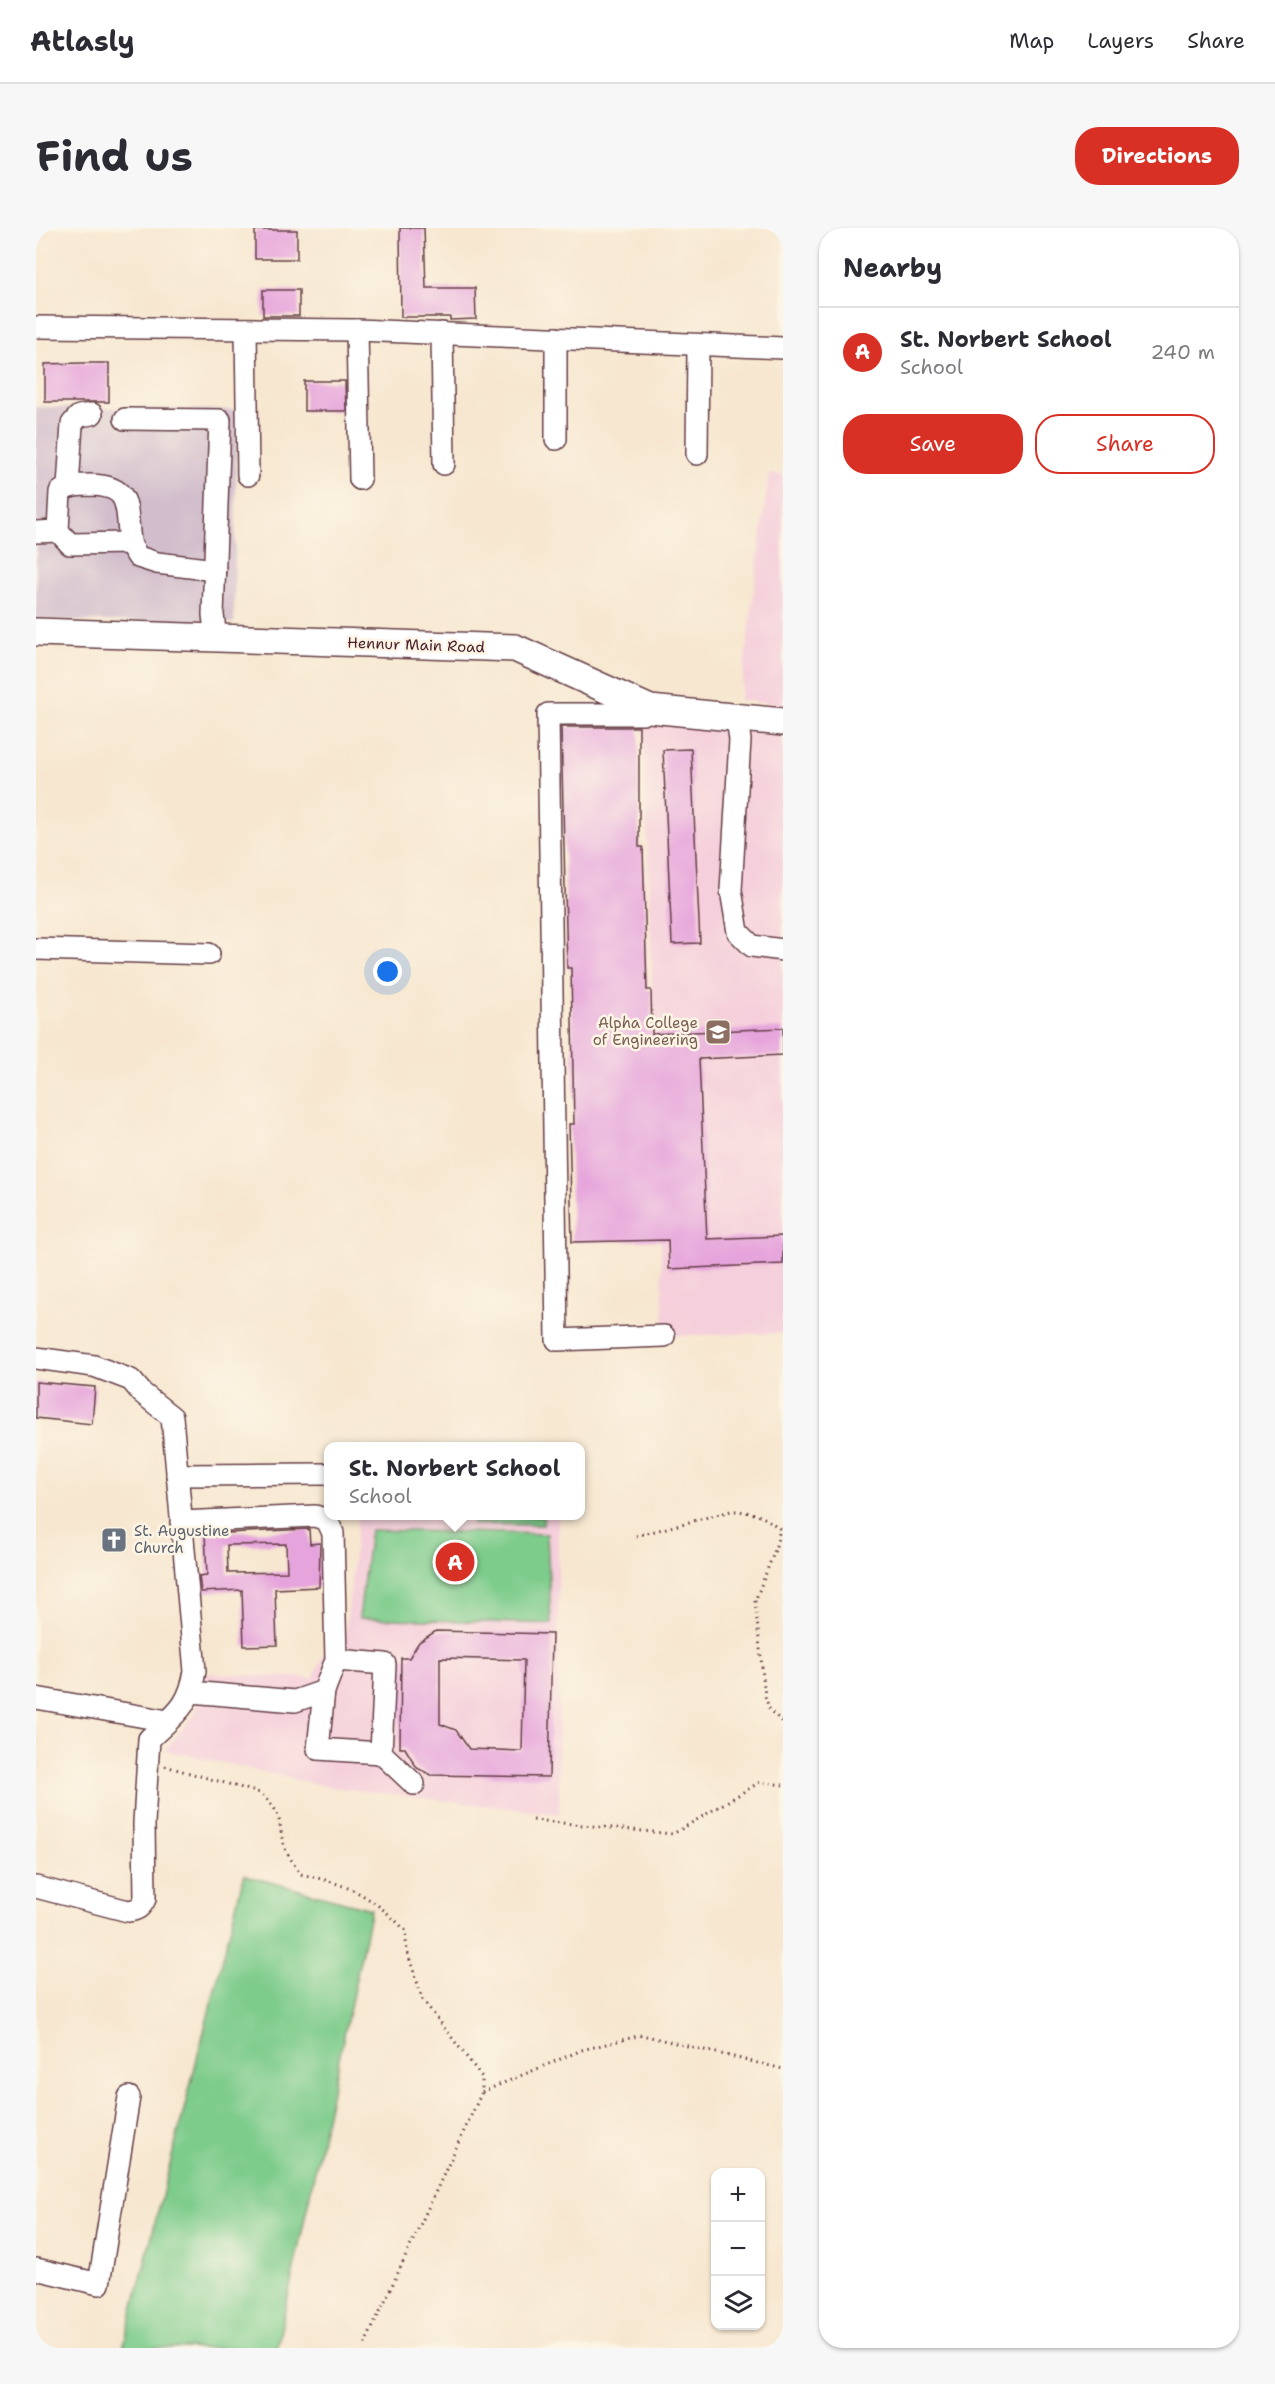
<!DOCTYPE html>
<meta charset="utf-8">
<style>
body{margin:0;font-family:"Shantell Sans",sans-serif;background:#f7f7f7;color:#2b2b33}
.controls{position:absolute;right:18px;bottom:18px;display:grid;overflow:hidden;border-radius:12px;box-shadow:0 2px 4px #0004}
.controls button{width:54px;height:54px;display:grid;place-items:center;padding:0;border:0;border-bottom:2px solid #e1e1e2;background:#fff;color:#2b2b33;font:30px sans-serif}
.you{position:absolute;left:352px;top:744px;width:21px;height:21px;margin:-15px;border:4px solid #fff;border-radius:50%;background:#1a73e8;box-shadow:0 0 0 9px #1a73e833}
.badge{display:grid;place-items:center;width:39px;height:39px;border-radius:50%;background:#d93025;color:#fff;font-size:20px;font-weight:700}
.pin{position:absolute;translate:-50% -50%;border:3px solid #fff;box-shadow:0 2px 6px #0006}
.popup{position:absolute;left:288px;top:1214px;width:261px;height:78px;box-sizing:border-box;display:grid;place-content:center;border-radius:12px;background:#fff;filter:drop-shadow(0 2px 4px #0005);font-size:20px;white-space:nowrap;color:#7c7c81}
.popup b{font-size:22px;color:#2b2b33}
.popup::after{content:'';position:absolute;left:50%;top:100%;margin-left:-12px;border:12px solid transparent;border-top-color:#fff}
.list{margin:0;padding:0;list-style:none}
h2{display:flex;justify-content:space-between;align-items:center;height:78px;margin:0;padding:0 24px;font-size:26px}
h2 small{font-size:20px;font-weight:400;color:#7c7c81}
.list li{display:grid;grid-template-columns:39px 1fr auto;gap:18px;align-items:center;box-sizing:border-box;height:90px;padding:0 24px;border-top:2px solid #e1e1e2}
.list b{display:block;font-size:22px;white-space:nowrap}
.list p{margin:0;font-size:20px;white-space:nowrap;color:#7c7c81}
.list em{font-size:20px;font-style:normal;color:#7c7c81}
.actions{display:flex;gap:12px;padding:18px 24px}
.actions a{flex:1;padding:14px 0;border:2px solid #d93025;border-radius:24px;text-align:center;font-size:21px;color:#d93025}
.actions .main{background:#d93025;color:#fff}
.icon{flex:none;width:33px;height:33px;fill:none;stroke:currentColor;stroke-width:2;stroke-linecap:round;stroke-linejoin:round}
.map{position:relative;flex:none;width:747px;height:2120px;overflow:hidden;border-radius:24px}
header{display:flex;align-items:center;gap:36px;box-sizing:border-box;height:84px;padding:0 30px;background:#fff;border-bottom:2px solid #e1e1e2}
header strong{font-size:28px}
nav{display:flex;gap:33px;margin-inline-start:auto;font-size:21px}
.intro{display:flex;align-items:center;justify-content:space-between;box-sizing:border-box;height:144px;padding:0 36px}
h1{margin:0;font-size:42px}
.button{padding:15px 27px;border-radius:24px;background:#d93025;color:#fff;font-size:21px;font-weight:700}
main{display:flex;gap:36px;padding:0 36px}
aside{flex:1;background:#fff;border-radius:24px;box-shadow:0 2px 4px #0004}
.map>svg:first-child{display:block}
.built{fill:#f5cfdb}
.industrial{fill:#d1bdcc}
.green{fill:#7ecc8c;stroke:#64765c;stroke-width:1.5}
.building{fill:#e6a4dc;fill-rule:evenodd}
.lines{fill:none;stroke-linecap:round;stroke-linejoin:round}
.minor-casing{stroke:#643d44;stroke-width:24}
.major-casing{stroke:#643d44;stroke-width:30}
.path{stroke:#643d44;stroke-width:3;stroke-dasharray:1.5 4.5;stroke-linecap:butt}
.minor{stroke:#fff;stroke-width:21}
.major{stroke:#fff;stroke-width:27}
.labels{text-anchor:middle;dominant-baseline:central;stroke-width:5;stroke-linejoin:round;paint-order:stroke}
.street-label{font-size:15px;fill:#4a1f2b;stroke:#fcf5e5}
.education-label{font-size:15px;fill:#785e54;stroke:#fcf5e5;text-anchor:end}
.worship-label{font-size:15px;fill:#5b616d;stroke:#fcf5e5;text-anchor:start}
</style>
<header>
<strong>Atlasly</strong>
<nav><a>Map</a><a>Layers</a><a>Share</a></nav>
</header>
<div class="intro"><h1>Find us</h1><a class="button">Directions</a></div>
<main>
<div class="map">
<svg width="747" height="2120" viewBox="0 0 747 2120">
<rect width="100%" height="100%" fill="#fcf5e5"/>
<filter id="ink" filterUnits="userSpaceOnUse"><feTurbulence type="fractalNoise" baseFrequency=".0167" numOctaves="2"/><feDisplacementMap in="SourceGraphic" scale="12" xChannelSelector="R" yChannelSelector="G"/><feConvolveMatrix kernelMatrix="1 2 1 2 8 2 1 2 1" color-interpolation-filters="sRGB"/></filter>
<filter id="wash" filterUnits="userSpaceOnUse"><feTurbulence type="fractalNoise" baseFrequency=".008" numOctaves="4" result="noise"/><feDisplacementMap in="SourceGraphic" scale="24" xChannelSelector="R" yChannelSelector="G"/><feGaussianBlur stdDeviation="1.35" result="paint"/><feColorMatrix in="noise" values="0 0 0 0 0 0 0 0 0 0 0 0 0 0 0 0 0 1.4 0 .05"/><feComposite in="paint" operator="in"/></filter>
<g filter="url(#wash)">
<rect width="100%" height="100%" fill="#f7e7d0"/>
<g class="built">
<path d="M 733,246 L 747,247 L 747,477 L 704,472 Z"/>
<path d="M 607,486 L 747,503 L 747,1105 L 628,1108 Z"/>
<path d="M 322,1288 L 522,1288 L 523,1586 L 294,1559 L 129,1522 L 159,1485 L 169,1445 L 277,1450 L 291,1420 L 308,1421 Z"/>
</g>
<path class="industrial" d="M 0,179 L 201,182 L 198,395 L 0,392 Z"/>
<g class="green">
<path d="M 437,1288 L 508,1288 L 507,1297 L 437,1296 Z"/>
<path d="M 334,1302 L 511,1306 L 515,1396 L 323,1390 Z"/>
<path d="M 208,1647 L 335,1681 L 241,2120 L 87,2120 Z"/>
</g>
<g id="blocks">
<g class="building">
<path d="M 364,0 L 388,0 L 390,60 L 439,60 L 440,91 L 414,92 L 414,89 L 365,89 Z"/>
<rect x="219" y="2" width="42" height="29"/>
<rect x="227" y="62" width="36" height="26"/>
<path d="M 46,135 L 73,135 L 73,174 L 9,174 L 9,136 Z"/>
<path d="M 268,153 L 309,153 L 310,183 L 268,183 Z"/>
<path d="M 525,499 L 603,499 L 603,619 L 607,619 L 611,762 L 615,762 L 616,806 L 747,800 L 747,827 L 663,831 L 671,1011 L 747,1008 L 747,1036 L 633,1041 L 632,1012 L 536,1014 L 533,896 L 538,896 L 535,740 L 531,740 Z"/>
<path d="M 655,521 L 664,715 L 636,716 L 627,522 Z"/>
<path d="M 0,1154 L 59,1159 L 56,1196 L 0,1190 Z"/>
<path d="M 273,1301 L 274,1316 L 284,1315 L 283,1359 L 239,1361 L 241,1417 L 208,1418 L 206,1362 L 165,1364 L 163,1348 L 171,1347 L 169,1306 ZM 250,1316 L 251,1344 L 192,1345 L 191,1317 Z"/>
<path d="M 400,1403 L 516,1406 L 513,1549 L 395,1547 L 381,1540 L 369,1520 L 364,1520 L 365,1430 L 373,1430 L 383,1414 ZM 404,1430 L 488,1432 L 486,1523 L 433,1521 L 420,1502 L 404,1496 Z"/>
</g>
</g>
</g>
<g filter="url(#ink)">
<use href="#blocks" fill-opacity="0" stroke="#643d44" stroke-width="1.5"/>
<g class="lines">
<defs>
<g id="minor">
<path d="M 0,99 L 321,102 L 747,120"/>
<path d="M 210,101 L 212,247"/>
<path d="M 321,102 L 324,251"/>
<path d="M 406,105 L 408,236"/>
<path d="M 89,191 L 184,192 L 177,387 L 180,410"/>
<path d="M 520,211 L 520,110"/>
<path d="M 661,226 L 662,117"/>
<path d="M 32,259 L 36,196 L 43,188 L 56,186"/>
<path d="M 0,304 L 22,303"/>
<path d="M 94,315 L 34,316 L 22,303 L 24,264 C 34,257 43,257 55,257 C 98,258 89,282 94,312 C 94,318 99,324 102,329 L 121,335 L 179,342"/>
<path d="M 614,481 L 607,486 L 512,486 L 521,1112 L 628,1108"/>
<path d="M 701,490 L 704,512 L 695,662 L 702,704 L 716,718 L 747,722"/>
<path d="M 0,721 L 173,726"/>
<path d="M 0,1130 L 58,1138 L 95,1152 L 106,1165 L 136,1189 L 159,1443 C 153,1480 139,1486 113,1511 L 108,1595 L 109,1671 C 105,1679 102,1682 92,1683 L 0,1659"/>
<path d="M 141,1247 L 293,1246"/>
<path d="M 145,1294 L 279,1288 L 291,1292 L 297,1305 L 300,1432 L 288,1463 L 259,1473 L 155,1464"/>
<path d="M 300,1432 L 349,1436 L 345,1525 L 378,1556"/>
<path d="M 288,1463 L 282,1521 L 345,1525"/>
<path d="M 0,1470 L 132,1493"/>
<path d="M 0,2041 L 63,2056 L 93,1869"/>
</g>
<path id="major" d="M 0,404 L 479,420 L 614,481 L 747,494"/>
</defs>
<use href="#minor" class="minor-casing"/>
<use href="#major" class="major-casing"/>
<g class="path">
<path d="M 600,1308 L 695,1283 C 717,1283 728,1288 744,1301 L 739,1322 L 719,1373 L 729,1468 L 734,1483 L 747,1494"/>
<path d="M 129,1538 L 224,1565 C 252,1589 239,1598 251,1625 C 255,1632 260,1639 264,1646 C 312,1656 335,1667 369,1702 L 371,1723 L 387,1772 L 446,1849 L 446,1864 L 327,2120"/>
<path d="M 497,1592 L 637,1606 L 724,1554 L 747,1557"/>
<path d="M 446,1864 L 546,1822 L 606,1807 L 747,1841"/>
</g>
<use href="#minor" class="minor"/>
<use href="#major" class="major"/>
</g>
</g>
<defs>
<symbol id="university-square" viewBox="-11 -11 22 22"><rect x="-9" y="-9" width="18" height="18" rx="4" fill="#8d6e63" stroke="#fcf5e5"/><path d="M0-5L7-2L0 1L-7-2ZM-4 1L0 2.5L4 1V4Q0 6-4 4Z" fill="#fff"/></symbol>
<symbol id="church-square" viewBox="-11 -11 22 22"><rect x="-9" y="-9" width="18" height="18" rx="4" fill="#6b7280" stroke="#fcf5e5"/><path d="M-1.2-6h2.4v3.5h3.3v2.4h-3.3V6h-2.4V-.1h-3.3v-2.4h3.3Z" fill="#fff"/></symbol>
</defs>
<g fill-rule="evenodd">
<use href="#university-square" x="667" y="789" width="30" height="30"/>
<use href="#church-square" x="63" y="1297" width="30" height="30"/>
</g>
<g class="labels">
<g class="street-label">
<text transform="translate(380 417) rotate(2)">Hennur Main Road</text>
</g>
<g class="education-label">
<text x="662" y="795">Alpha College<tspan x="662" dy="17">of Engineering</tspan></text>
</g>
<g class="worship-label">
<text x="98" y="1303">St. Augustine<tspan x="98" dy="17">Church</tspan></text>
</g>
</g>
</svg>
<div class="controls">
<button>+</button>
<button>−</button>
<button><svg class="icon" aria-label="layers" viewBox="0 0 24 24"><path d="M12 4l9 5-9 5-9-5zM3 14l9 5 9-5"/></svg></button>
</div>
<div class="you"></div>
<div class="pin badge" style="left:419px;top:1334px">A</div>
<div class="popup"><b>St. Norbert School</b>School</div>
</div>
<aside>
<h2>Nearby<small></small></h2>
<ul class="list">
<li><span class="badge">A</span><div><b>St. Norbert School</b><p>School</p></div><em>240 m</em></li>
</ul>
<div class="actions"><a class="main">Save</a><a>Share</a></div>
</aside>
</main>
